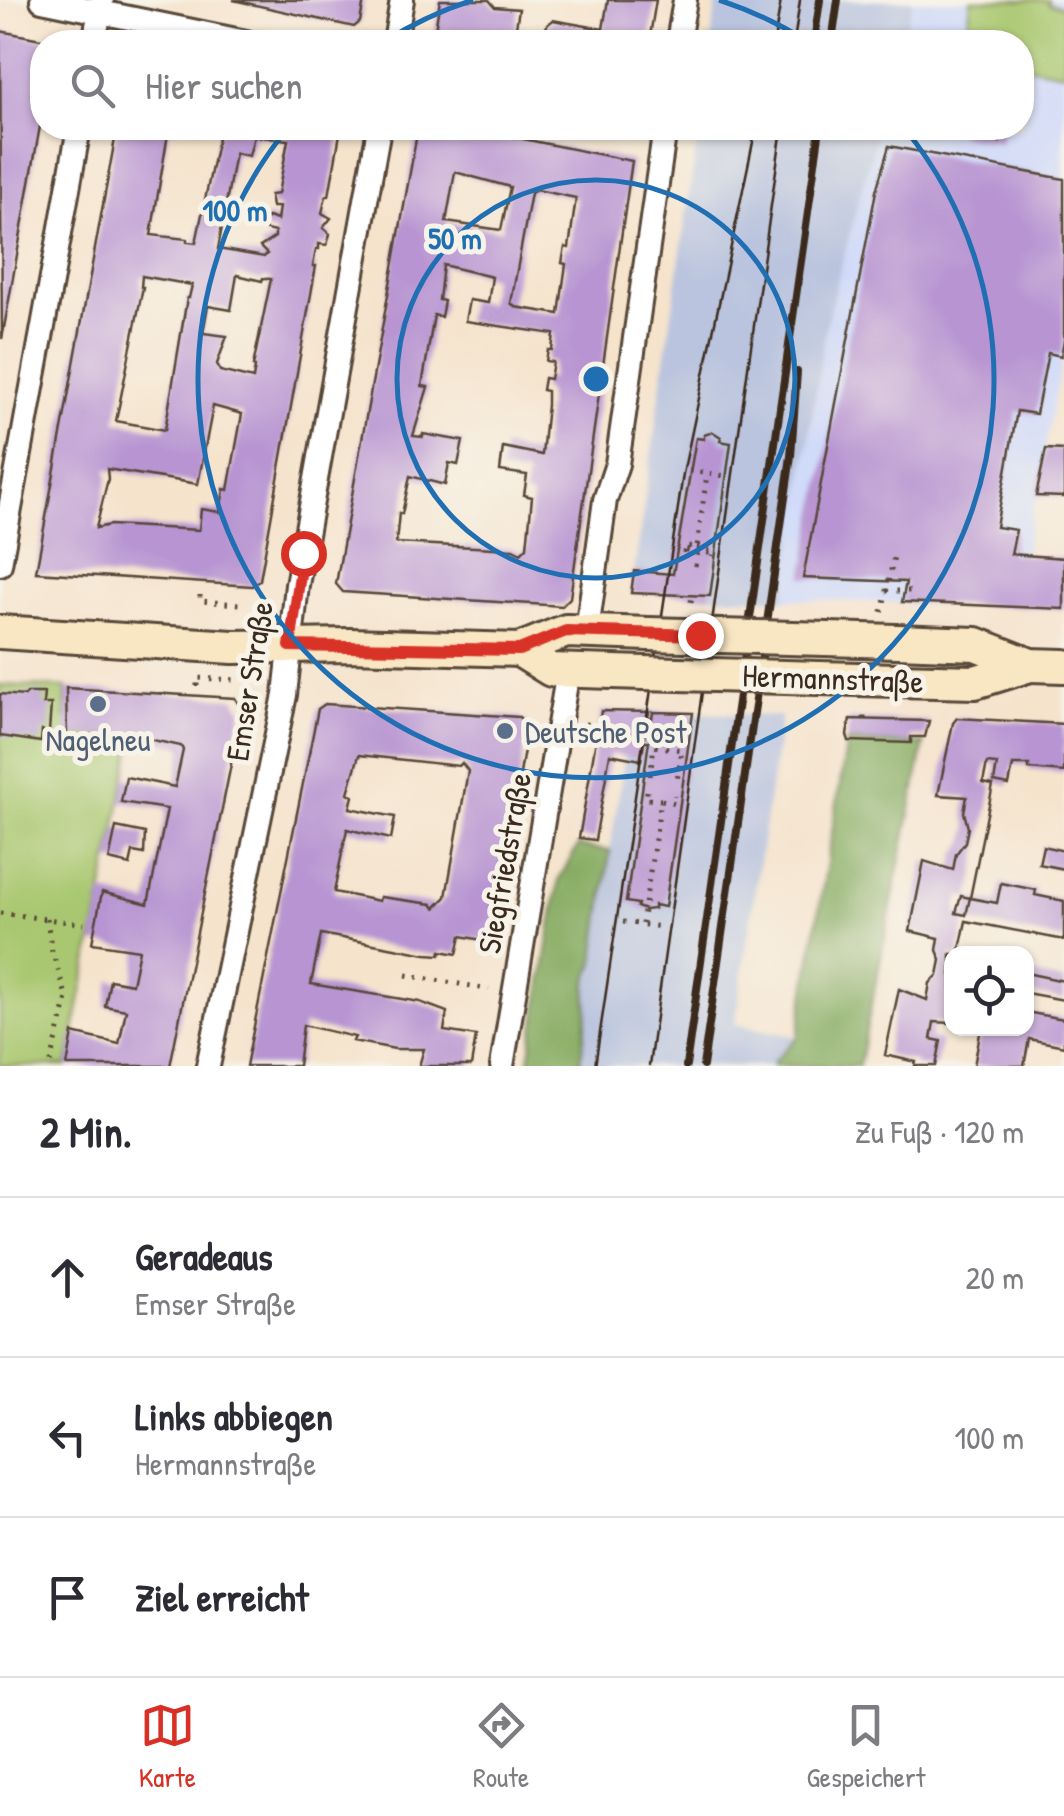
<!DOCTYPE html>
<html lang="de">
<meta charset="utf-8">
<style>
body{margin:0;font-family:"Patrick Hand",sans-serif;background:#f7f7f7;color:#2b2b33}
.controls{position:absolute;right:30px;bottom:30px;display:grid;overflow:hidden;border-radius:20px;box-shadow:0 2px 8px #0004}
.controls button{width:90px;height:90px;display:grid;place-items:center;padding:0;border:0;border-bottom:2px solid #e1e1e2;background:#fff;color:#2b2b33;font:50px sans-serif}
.stop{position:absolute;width:30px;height:30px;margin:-22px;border:8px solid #d93025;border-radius:50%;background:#fff}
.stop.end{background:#d93025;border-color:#fff;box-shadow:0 2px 10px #0008}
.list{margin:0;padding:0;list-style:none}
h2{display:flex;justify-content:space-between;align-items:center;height:130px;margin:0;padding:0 40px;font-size:42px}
h2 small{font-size:32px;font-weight:400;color:#7c7c81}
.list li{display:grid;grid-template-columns:65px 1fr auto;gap:30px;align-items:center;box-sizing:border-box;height:160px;padding:0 40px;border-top:2px solid #e1e1e2}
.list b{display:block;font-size:38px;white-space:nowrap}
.list p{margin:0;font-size:32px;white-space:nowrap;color:#7c7c81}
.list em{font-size:32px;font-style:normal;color:#7c7c81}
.icon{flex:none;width:55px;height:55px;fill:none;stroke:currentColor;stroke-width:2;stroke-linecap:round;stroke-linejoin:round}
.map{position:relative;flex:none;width:1064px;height:1066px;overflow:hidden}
.search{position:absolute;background:#fff;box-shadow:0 2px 8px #0004;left:30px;right:30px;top:30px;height:110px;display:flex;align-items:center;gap:25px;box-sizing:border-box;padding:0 35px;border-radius:40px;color:#7c7c81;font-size:38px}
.sheet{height:610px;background:#fff}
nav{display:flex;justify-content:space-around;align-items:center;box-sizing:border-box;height:140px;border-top:2px solid #e1e1e2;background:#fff;font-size:28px;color:#7c7c81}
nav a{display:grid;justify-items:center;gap:5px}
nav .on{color:#d93025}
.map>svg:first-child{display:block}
.built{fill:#d0daf9}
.industrial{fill:#bac4de}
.green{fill:#a9c76f;stroke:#727846;stroke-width:2.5}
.forest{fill:#86ac62;stroke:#606b40;stroke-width:2.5}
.building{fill:#b894d2;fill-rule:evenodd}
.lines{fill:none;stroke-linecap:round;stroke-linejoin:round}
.street-casing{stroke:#574638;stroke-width:28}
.secondary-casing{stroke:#574638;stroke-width:38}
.path{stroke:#574638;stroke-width:5;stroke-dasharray:2.5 8;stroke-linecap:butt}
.street{stroke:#fff;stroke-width:22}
.secondary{stroke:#f9e7c3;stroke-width:32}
.tram{stroke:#3b2a1e;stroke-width:2.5}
.rail{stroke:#3b2a1e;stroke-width:8}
.secondary-bridge-casing{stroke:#574638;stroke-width:38;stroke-linecap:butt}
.secondary-bridge{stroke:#f9e7c3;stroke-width:32}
.route{stroke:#d93025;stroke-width:12}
.ring{fill:none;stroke:#1f6fb2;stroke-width:5}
.service-dot{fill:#5c6f8a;stroke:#f7f3e8;stroke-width:4}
.labels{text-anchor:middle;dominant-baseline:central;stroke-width:10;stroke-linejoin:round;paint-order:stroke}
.street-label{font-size:32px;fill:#3b2a1e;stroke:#f7f3e8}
.service-label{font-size:32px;fill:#4e5e75;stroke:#f7f3e8;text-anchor:start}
.centre{fill:#1f6fb2;stroke:#f7f3e8;stroke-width:5}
.ring-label{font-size:30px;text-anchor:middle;font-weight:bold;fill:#1f6fb2;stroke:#f7f3e8;stroke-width:10;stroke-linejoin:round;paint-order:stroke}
</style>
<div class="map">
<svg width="1064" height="1066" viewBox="0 0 1064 1066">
<rect width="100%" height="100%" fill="#f7f3e8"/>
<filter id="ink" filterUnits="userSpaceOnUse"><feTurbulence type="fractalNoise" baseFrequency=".01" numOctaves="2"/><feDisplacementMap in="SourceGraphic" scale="20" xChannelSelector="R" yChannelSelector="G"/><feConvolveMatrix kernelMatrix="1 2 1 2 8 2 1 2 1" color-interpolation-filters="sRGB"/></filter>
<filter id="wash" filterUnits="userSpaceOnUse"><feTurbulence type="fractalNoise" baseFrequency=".0048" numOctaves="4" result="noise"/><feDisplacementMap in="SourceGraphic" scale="40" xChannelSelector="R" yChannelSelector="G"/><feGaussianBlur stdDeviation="2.25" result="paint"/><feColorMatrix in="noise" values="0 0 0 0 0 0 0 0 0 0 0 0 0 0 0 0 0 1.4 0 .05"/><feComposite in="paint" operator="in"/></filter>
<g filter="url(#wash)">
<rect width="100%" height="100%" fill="#f5e3cc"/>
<path class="built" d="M 913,0 L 1064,0 L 1064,349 L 1015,607 L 785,599 L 826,324 L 878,128 L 1022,128 L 1022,42 L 902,42 Z"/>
<g class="industrial">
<path d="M 717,0 L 913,0 L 902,42 L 711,42 Z"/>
<path d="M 699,128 L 878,128 L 826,324 L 785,599 L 631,593 Z"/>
<path d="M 632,711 L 781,716 L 735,1024 L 862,1050 L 859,1066 L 528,1066 L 559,879 L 578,846 L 610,850 Z"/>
</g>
<g class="green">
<path d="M 971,0 L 1049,0 L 1049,4 L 1064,7 L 1064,73 L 1022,65 L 1022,42 L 966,42 Z"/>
<path d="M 0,685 L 66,688 L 65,717 L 69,717 L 68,735 L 134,736 L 67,1066 L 0,1066 Z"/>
</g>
<g class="forest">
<path d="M 847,742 L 924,744 L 859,1066 L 773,1066 L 774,1061 L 798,1037 Z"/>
<path d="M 578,846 L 610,851 L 594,965 C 581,990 589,992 587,1015 C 586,1032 582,1049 579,1066 L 528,1066 L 559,879 Z"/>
</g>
<g id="blocks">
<g class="building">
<path d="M 233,0 L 364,0 L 360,22 L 354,27 Z"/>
<path d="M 440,0 L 489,0 L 495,7 L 519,9 L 516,27 L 520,32 L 545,34 L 547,25 L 553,20 L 603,29 L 608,0 L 656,0 L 649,42 L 433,42 Z"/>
<path d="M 0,31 L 51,41 L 42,42 L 42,115 L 2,339 Z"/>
<path d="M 117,128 L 169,128 L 151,235 L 187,239 L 187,242 L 196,243 L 220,128 L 341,128 L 329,196 L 326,196 L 322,213 L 331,218 L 323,228 L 330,234 L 327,245 L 319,244 L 319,249 L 316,249 L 313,266 L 316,266 L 260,580 L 252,586 L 36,572 ZM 254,136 L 288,140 L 278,194 L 270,195 L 272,207 L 279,207 L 277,220 L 268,217 L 262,223 L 266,230 L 275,232 L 275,237 L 260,247 L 267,254 L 264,257 L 218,249 L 235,153 L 249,156 ZM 237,275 L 262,281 L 263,278 L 271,279 L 253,366 L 255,367 L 253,379 L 220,371 L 217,364 L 227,336 L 203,333 L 208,306 L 231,310 ZM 142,276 L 192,285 L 189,298 L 187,298 L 165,430 L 116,421 L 143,287 L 141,287 ZM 213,406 L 242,414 L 228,490 L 224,489 L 220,512 L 201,509 L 199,530 L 110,525 L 96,528 L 108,479 L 107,469 L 198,484 Z"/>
<path d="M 418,128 L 469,128 L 632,161 L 570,598 L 562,606 L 343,592 L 336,584 ZM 455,172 L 510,187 L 501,230 L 446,222 ZM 537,190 L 576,198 L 569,248 L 565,247 L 562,263 L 566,264 L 559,314 L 515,307 L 511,303 L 531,193 ZM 443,265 L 492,277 L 488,303 L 469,300 L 465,321 L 554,334 L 552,350 L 548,350 L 546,361 L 553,362 L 550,379 L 544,378 L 542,390 L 547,391 L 547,405 L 542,455 L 503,447 L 500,471 L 527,475 L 524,495 L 532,497 L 527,547 L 521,553 L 513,549 L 396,543 L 399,513 L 402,514 L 410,476 L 445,485 L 449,463 L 458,465 L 463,441 L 423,434 L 423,437 L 413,436 L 428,387 L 422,386 L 434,315 L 441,317 L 444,301 L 439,300 Z"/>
<path d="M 960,128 L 1003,128 L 1000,142 L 959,135 Z"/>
<path d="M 889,146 L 1064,179 L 1064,340 L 1061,356 L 1048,353 L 1036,414 L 1017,411 L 996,527 L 1016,530 L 1011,554 L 1064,558 L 1064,609 L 902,602 L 906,582 L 803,578 L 876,191 Z"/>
<path d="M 713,432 L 721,437 L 720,441 L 731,443 L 710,596 L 631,593 L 634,571 L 673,574 L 696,438 L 704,439 L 704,435 Z"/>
<path d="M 1046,449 L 1064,450 L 1064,497 L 1036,496 Z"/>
<path d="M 66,688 L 235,698 L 242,710 L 170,1066 L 67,1066 L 73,1033 L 119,1044 L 126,1010 L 105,1006 L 110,980 L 132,984 L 139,950 L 92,943 L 102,892 L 148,904 L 167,809 L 121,802 L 126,777 L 175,787 L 183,750 L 181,746 L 134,736 L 67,735 Z"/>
<path d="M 27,693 L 44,693 L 43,704 L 51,704 L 49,732 L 42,731 L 41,742 L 0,736 L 0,694 L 25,696 Z"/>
<path d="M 325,704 L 519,717 L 528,726 L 492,942 L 461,936 L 457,954 L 441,951 L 440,955 L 426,954 L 321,934 L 311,984 L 420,1002 L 447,1012 L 444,1031 L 476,1036 L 471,1066 L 419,1066 L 424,1049 L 395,1049 L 353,1041 L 355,1037 L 303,1025 L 298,1066 L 246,1066 L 318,709 ZM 359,755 L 459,766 L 462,763 L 468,771 L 446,897 L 435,908 L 432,904 L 380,897 L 379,901 L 334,892 L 347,829 L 391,839 L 395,817 L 350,808 L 353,796 L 348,793 Z"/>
<path d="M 601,711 L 649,712 L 648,718 L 652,719 L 653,712 L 693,713 L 665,907 L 654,905 L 654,909 L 645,910 L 637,907 L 638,904 L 626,902 L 649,741 L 644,741 L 641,760 L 610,754 L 595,840 L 579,838 Z"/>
<path d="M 957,718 L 1064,724 L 1064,772 L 1029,769 L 1029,765 L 1013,765 L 1009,785 L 994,782 L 997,764 L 987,763 L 983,783 L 993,785 L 970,898 L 961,896 L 956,913 L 966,915 L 970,898 L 997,903 L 1001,883 L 1036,890 L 1035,895 L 1064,901 L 1064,940 L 966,921 L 959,954 L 951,954 L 951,1023 L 934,1022 L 931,1039 L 941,1041 L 936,1066 L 915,1066 L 916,1062 L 885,1055 L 899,989 L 927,1000 L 930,983 L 938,975 L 941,960 L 937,950 L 939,938 L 910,931 L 924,861 L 953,870 L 956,854 L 965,842 L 968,828 L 964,812 L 967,797 L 938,795 L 953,723 Z"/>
<path d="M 850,719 L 886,720 L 929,721 L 925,737 L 911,737 L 911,743 L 849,741 L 847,735 Z"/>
<path d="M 116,827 L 145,833 L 144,854 L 133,852 L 130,865 L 109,860 Z"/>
<path d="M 1043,846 L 1064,851 L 1064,869 L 1039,864 Z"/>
<path d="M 1026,973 L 1064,981 L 1064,1000 L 1026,993 Z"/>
<path d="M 1026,1012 L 1064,1019 L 1064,1046 L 1029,1039 L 1024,1066 L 974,1066 L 981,1028 L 1026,1028 Z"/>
</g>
</g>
</g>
<g filter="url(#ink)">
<use href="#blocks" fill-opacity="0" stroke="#574638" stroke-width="2.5"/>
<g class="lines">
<defs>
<g id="street">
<path d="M 42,0 L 246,42"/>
<path d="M 94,42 L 102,0"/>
<path d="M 395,42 L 402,0"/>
<path d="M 678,42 L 685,0"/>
<path d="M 0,564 L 79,128"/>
<path d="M 587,631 L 605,500 L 617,464 L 665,128"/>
<path d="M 208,1066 L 285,695 L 297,585 L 379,128"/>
<path d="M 502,1066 L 568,671"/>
</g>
<g id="secondary">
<path d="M 0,632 L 233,647 L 350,645 L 519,650 L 566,631 L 649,634"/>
<path d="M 897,641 L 976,644 L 1030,665 L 1064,666"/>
<path d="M 519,650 L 551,670 L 644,673"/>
<path d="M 819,678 L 975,682 L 1030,665"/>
</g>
</defs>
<use href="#street" class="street-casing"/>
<use href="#secondary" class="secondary-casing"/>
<g class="path">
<path d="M 689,471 L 726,476"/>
<path d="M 697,547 L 713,550 L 712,556"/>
<path d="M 676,548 L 716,554"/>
<path d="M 684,553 L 685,546 L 697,547 L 707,474"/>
<path d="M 695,566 L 698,551"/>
<path d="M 886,591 L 913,591"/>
<path d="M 200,595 L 200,601 L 239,604"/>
<path d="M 691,602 L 692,596"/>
<path d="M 882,612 L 894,556"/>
<path d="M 197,686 L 197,678 L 236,680"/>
<path d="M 864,719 L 864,709"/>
<path d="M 585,724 L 598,725"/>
<path d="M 650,776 L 654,746 L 682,750 L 677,780"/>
<path d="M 647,791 L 646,799 L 661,800"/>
<path d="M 0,913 L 84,924"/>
<path d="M 47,918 L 51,948 L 67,998 L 50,1066"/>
<path d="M 623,922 L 662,927"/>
<path d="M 642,924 L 661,800 L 675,803 L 675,795"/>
<path d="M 406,975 L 489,989"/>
</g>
<use href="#street" class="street"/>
<use href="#secondary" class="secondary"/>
<g class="tram">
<path d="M 774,42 L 781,0"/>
<path d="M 794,42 L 800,0"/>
<path d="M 595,1066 L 683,474 L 756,128"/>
<path d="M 649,1066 L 782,128"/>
</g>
<g class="rail">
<path d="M 814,42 L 820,0"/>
<path d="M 832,42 L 838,0"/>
<path d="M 686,1066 L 820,128"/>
<path d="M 703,1066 L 791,456 L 797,372"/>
</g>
<defs>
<g id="secondary-bridge">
<path d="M 649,634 L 897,641"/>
<path d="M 644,673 L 819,678"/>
</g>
</defs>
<use href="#secondary-bridge" class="secondary-bridge-casing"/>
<use href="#secondary-bridge" class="secondary-bridge"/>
</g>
</g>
<g class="lines" filter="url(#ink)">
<path class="route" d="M 303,553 L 290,646 L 519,650 L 566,631 L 700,635"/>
</g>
<g class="ring">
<circle cx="596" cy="379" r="199"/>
<path d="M385 41A398 398 0 0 1 473 0M719 0A398 398 0 0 1 807 41M905 129A398 398 0 1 1 287 129"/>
</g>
<g class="service-dot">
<circle cx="98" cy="704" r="10"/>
<circle cx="505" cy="731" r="10"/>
</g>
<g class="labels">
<g class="street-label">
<text transform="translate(833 678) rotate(2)">Hermannstraße</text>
<text transform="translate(249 681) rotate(-81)">Emser Straße</text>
<text transform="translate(504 863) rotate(-80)">Siegfriedstraße</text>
</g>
<g class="service-label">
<text x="525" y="731">Deutsche Post</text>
<text x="98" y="739" text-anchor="middle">Nagelneu</text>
</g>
</g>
<circle cx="596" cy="379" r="15" class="centre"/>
<g class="ring-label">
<text x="235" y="221">100 m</text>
<text x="455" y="249">50 m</text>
</g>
</svg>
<div class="controls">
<button><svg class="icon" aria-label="locate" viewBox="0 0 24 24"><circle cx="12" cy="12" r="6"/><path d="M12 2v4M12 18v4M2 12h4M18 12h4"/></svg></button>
</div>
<div class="stop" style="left:303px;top:553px"></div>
<div class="stop end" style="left:700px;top:635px"></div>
<div class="search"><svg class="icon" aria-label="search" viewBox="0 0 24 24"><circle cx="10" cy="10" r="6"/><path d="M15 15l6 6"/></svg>Hier suchen</div>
</div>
<section class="sheet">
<h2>2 Min.<small>Zu Fuß · 120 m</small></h2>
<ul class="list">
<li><svg class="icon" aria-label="ahead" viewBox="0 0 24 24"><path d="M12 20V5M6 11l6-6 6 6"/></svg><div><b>Geradeaus</b><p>Emser Straße</p></div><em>20 m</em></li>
<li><svg class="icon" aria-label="left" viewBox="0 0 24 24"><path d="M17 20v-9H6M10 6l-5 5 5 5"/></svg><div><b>Links abbiegen</b><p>Hermannstraße</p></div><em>100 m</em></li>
<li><svg class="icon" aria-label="arrive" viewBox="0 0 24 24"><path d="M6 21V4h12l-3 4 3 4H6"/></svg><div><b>Ziel erreicht</b></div></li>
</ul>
</section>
<nav>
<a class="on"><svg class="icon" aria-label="map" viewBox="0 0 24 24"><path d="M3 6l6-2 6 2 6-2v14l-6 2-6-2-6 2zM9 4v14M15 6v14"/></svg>Karte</a>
<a><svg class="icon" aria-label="directions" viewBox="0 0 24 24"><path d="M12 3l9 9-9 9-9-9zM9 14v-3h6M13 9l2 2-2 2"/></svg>Route</a>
<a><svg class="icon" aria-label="saved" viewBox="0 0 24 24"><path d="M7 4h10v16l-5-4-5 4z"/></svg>Gespeichert</a>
</nav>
